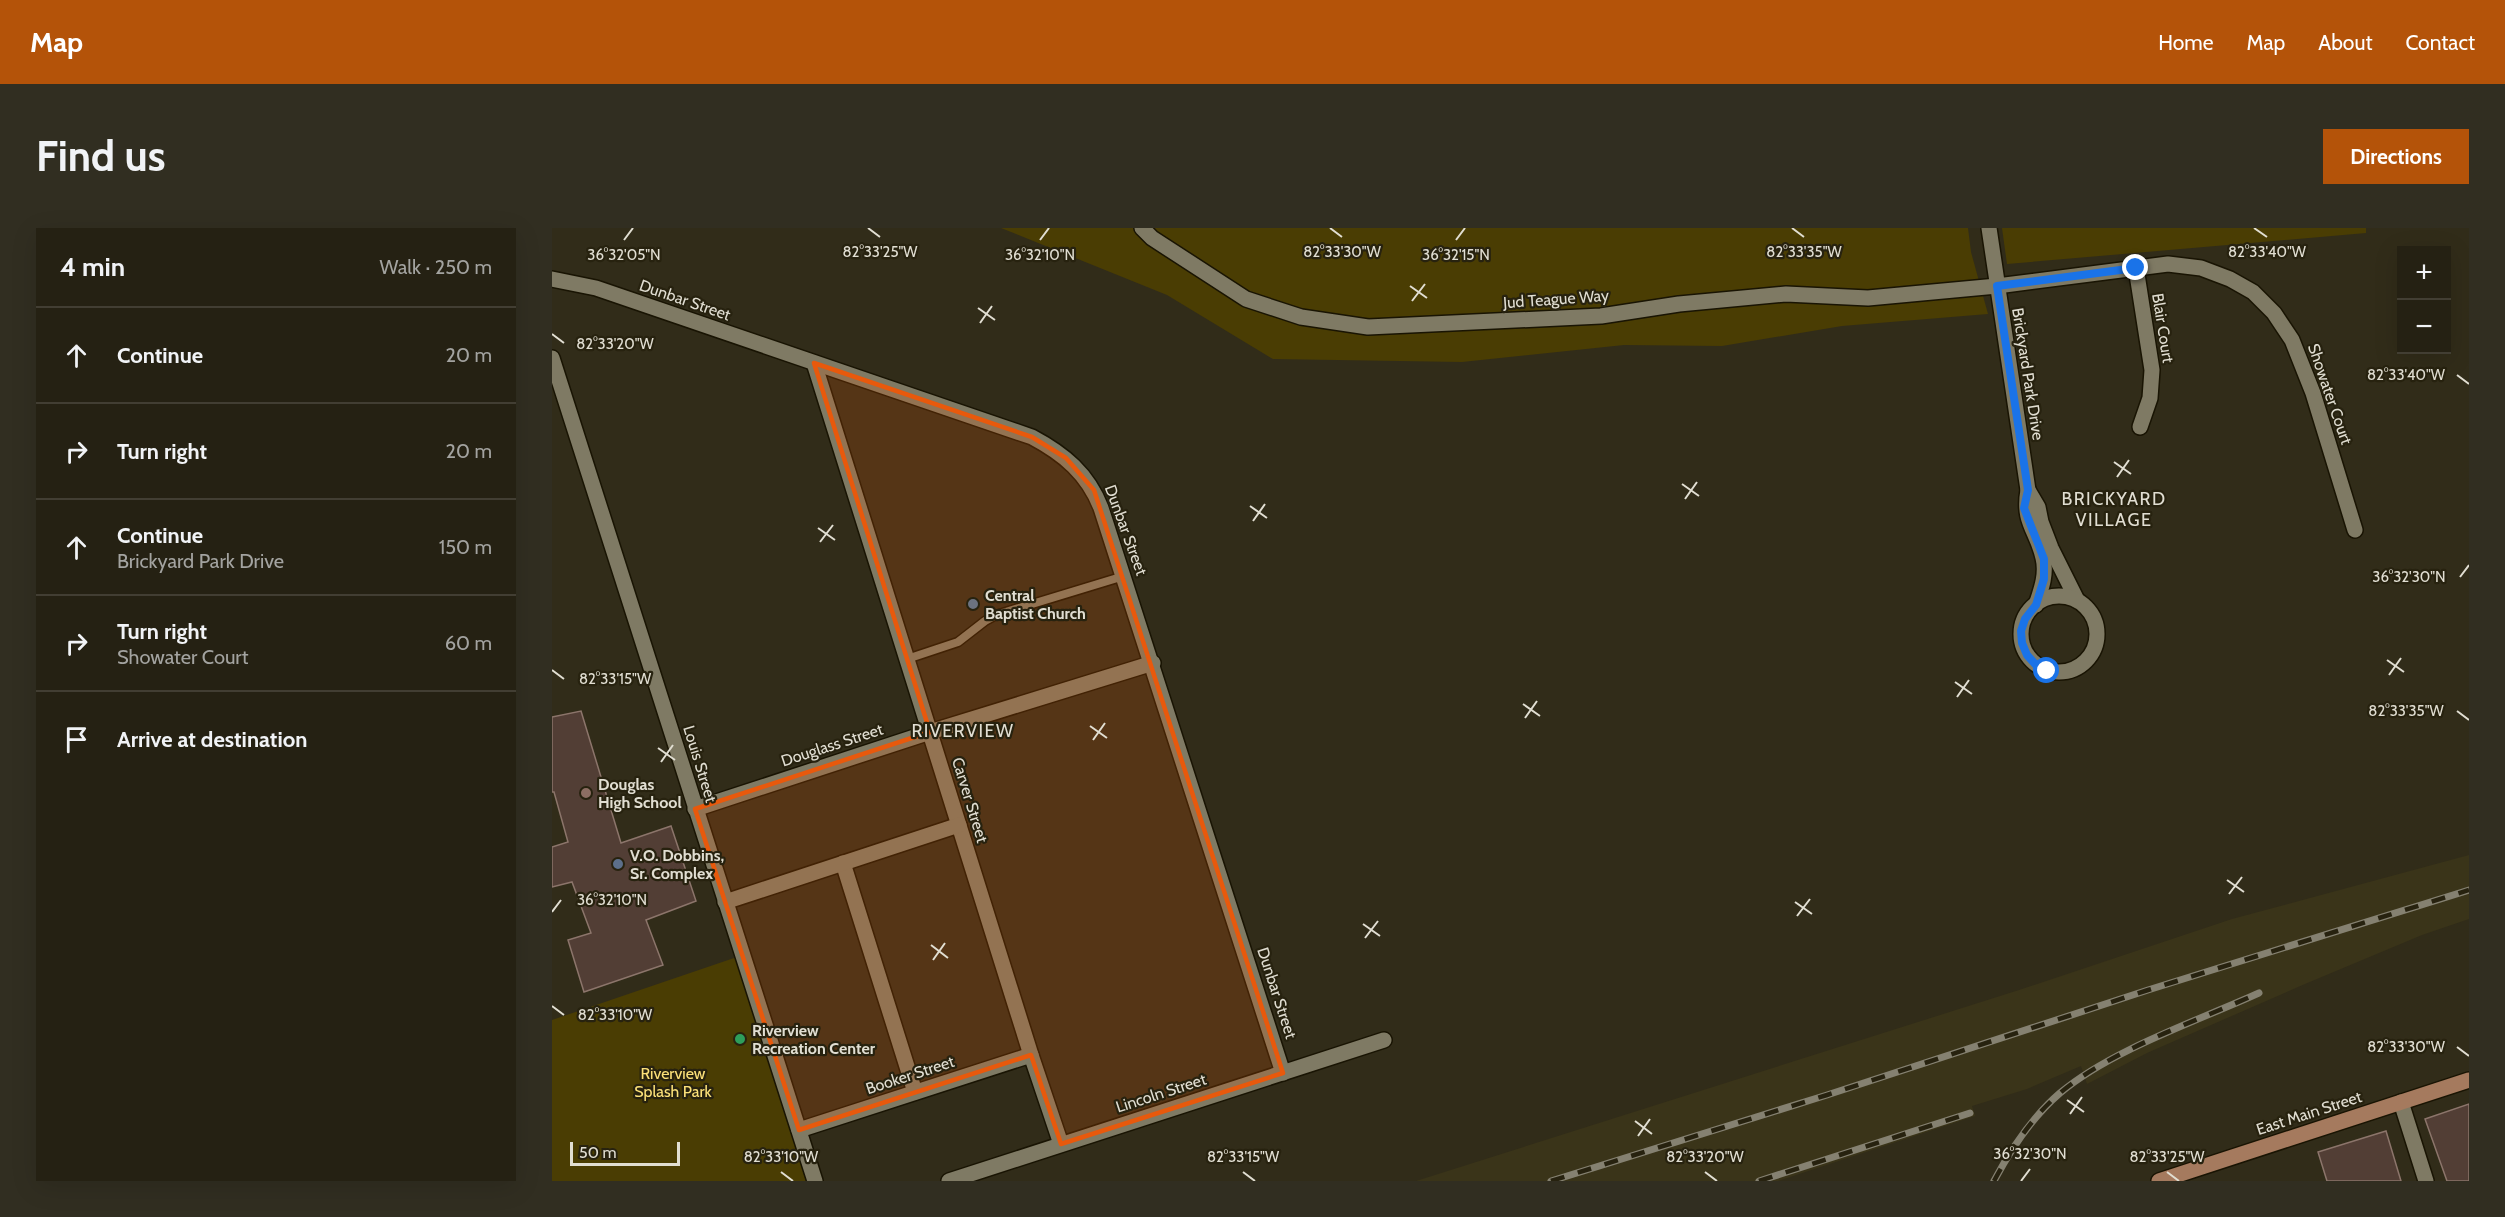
<!DOCTYPE html>
<meta charset="utf-8">
<style>
body{margin:0;font-family:Cabin,sans-serif;background:#312e21;color:#f1f3f6}
.controls{position:absolute;right:18px;top:18px;display:grid;overflow:hidden;border-radius:0px;box-shadow:0 6px 24px #0002}
.controls button{width:54px;height:54px;display:grid;place-items:center;padding:0;border:0;border-bottom:2px solid #423e33;background:#252113;color:#f1f3f6;font:30px sans-serif}
.scale{position:absolute;left:18px;bottom:15px;width:110px;box-sizing:border-box;padding-left:6px;border:3px solid #e1ded2;border-top:0;font-size:16px;line-height:21px;white-space:nowrap;color:#e1ded2;-webkit-text-stroke:4px #27220f;paint-order:stroke}
.stop{position:absolute;width:18px;height:18px;margin:-14px;border:4px solid #1a73e8;border-radius:50%;background:#fff}
.stop.end{background:#1a73e8;border-color:#fff;box-shadow:0 2px 6px #0008}
.list{margin:0;padding:0;list-style:none}
h2{display:flex;justify-content:space-between;align-items:center;height:78px;margin:0;padding:0 24px;font-size:26px}
h2 small{font-size:20px;font-weight:400;color:#a3a3a0}
.list li{display:grid;grid-template-columns:39px 1fr auto;gap:18px;align-items:center;box-sizing:border-box;height:96px;padding:0 24px;border-top:2px solid #423e33}
.list b{display:block;font-size:22px;white-space:nowrap}
.list p{margin:0;font-size:20px;white-space:nowrap;color:#a3a3a0}
.list em{font-size:20px;font-style:normal;color:#a3a3a0}
.icon{flex:none;width:33px;height:33px;fill:none;stroke:currentColor;stroke-width:2;stroke-linecap:round;stroke-linejoin:round}
.map{position:relative;flex:none;width:1917px;height:953px;overflow:hidden;border-radius:0px}
header{display:flex;align-items:center;gap:36px;box-sizing:border-box;height:84px;padding:0 30px;background:#b45309;color:#fff}
header strong{font-size:28px}
nav{display:flex;gap:33px;margin-inline-start:auto;font-size:21px}
.intro{display:flex;align-items:center;justify-content:space-between;box-sizing:border-box;height:144px;padding:0 36px}
h1{margin:0;font-size:42px}
.button{padding:15px 27px;border-radius:0px;background:#b45309;color:#fff;font-size:21px;font-weight:700}
main{display:flex;gap:36px;padding:0 36px}
aside{flex:1;background:#252113;border-radius:0px;box-shadow:0 6px 24px #0002}
.map>svg:first-child{display:block}
.built{fill:#3a3419}
.green{fill:#4a3d03}
.building{fill:#523e35;stroke:#8c756b;stroke-width:1.5}
.lines{fill:none;stroke-linecap:round;stroke-linejoin:round}
.service-casing{stroke:#191403;stroke-width:11}
.minor-casing{stroke:#191403;stroke-width:18}
.tertiary-casing{stroke:#191403;stroke-width:18}
.secondary-casing{stroke:#191403;stroke-width:18}
.service{stroke:#7f7a64;stroke-width:8}
.minor{stroke:#7f7a64;stroke-width:15}
.tertiary{stroke:#7f7a64;stroke-width:15}
.secondary{stroke:#a57a5e;stroke-width:15}
.rail-casing{stroke:#858171;stroke-width:7}
.rail{stroke:#27220f;stroke-width:4.5;stroke-dasharray:14;stroke-linecap:butt}
.route{stroke:#1a73e8;stroke-width:8}
.marked{fill:#e8590c;fill-opacity:0.2;stroke:#e8590c;stroke-width:4.5;stroke-linejoin:round}
.ticks{fill:none;stroke:#e1ded2;stroke-width:2}
.worship-dot{fill:#6b7280;stroke:#27220f;stroke-width:2}
.education-dot{fill:#8d6e63;stroke:#27220f;stroke-width:2}
.service-dot{fill:#5c6f8a;stroke:#27220f;stroke-width:2}
.leisure-dot{fill:#2e9e5b;stroke:#27220f;stroke-width:2}
.labels{text-anchor:middle;dominant-baseline:central;stroke-width:4.5;stroke-linejoin:round;paint-order:stroke}
.street-label{font-size:16px;fill:#e1ded2;stroke:#27220f}
.poi-label{font-size:16px;font-weight:bold;fill:#e1ded2;stroke:#27220f;text-anchor:start}
.park-label{font-size:16px;fill:#fce179;stroke:#27220f}
.neighbourhood-label{font-size:18px;letter-spacing:1.5px;fill:#e1ded2;stroke:#27220f}
.ticks-label{font-size:15px;text-anchor:middle;fill:#e1ded2;stroke:#27220f;stroke-width:4.5;stroke-linejoin:round;paint-order:stroke}
</style>
<header>
<strong>Map</strong>
<nav><a>Home</a><a>Map</a><a>About</a><a>Contact</a></nav>
</header>
<div class="intro"><h1>Find us</h1><a class="button">Directions</a></div>
<main>
<aside>
<h2>4 min<small>Walk · 250 m</small></h2>
<ul class="list">
<li><svg class="icon" aria-label="ahead" viewBox="0 0 24 24"><path d="M12 20V5M6 11l6-6 6 6"/></svg><div><b>Continue</b></div><em>20 m</em></li>
<li><svg class="icon" aria-label="right" viewBox="0 0 24 24"><path d="M7 20v-9h11M14 6l5 5-5 5"/></svg><div><b>Turn right</b></div><em>20 m</em></li>
<li><svg class="icon" aria-label="ahead" viewBox="0 0 24 24"><path d="M12 20V5M6 11l6-6 6 6"/></svg><div><b>Continue</b><p>Brickyard Park Drive</p></div><em>150 m</em></li>
<li><svg class="icon" aria-label="right" viewBox="0 0 24 24"><path d="M7 20v-9h11M14 6l5 5-5 5"/></svg><div><b>Turn right</b><p>Showater Court</p></div><em>60 m</em></li>
<li><svg class="icon" aria-label="arrive" viewBox="0 0 24 24"><path d="M6 21V4h12l-3 4 3 4H6"/></svg><div><b>Arrive at destination</b></div></li>
</ul>
</aside>
<div class="map">
<svg width="1917" height="953" viewBox="0 0 1917 953">
<rect width="100%" height="100%" fill="#312c19"/>
<path class="built" d="M 1917,627 L 1917,691 L 1870,707 L 1753,756 L 1595,825 L 1535,856 L 1529,838 L 1475,861 L 1420,878 L 1423,888 L 1226,953 L 864,953 L 1467,762 L 1680,691 Z"/>
<g class="green">
<path d="M 449,0 L 1416,0 L 1419,24 L 1436,86 L 1290,98 L 1170,118 L 1072,117 L 910,134 L 721,131 L 615,67 Z"/>
<path d="M 1450,0 L 1814,0 L 1814,5 L 1455,36 Z"/>
<path d="M 185,729 L 254,953 L 0,953 L 0,792 Z"/>
</g>
<g class="building">
<path d="M 29,483 L 69,615 L 119,598 L 144,673 L 94,692 L 111,737 L 32,764 L 16,712 L 39,705 L 20,654 L 0,659 L 0,619 L 16,614 L 2,564 L 0,564 L 0,489 Z"/>
<path d="M 1917,876 L 1917,953 L 1895,953 L 1873,891 Z"/>
<path d="M 1834,903 L 1849,953 L 1775,953 L 1766,924 Z"/>
</g>
<g class="lines">
<defs>
<path id="service" d="M 355,431 L 406,414 L 433,393 L 444,387 L 572,348"/>
<g id="minor">
<path d="M 590,0 L 600,10 L 694,71 L 749,89 L 816,99 L 1049,88 L 1127,76 L 1234,66 L 1316,70 L 1445,58 L 1616,36 L 1649,40 L 1678,51 L 1701,64 L 1722,85 L 1740,112 L 1761,165 L 1803,302"/>
<path d="M 1584,40 L 1600,142 L 1598,170 L 1588,199"/>
<path d="M 0,51 L 44,60 L 480,209 C 512,226 536,246 549,280 L 731,845"/>
<path d="M 0,130 L 263,953"/>
<path d="M 262,135 L 479,827 L 509,916"/>
<path d="M 143,581 L 378,504 L 601,435"/>
<path d="M 291,635 L 363,864"/>
<path d="M 173,674 L 407,597"/>
<path d="M 1849,874 L 1874,953"/>
<path d="M 247,902 L 479,827"/>
</g>
<g id="tertiary">
<path d="M 1437,0 L 1476,262 C 1470,295 1485,302 1491,330 C 1495,346 1489,362 1484,377"/>
<path d="M 1476,262 L 1486,279 L 1489,294 L 1499,320 L 1525,372"/>
<circle cx="1507" cy="406" r="38"/>
<path d="M 397,953 L 832,812"/>
</g>
<path id="secondary" d="M 1607,953 L 1917,852"/>
</defs>
<use href="#service" class="service-casing"/>
<use href="#minor" class="minor-casing"/>
<use href="#tertiary" class="tertiary-casing"/>
<use href="#secondary" class="secondary-casing"/>
<use href="#service" class="service"/>
<use href="#minor" class="minor"/>
<use href="#tertiary" class="tertiary"/>
<use href="#secondary" class="secondary"/>
<defs>
<g id="rail">
<path d="M 999,953 L 1275,867 L 1596,762 L 1917,662"/>
<path d="M 1207,953 L 1418,885"/>
<path d="M 1442,953 C 1459,921 1480,889 1508,865 C 1559,822 1645,793 1707,765"/>
</g>
</defs>
<use href="#rail" class="rail-casing"/>
<use href="#rail" class="rail"/>
</g>
<g class="lines">
<path class="route" d="M 1495,443 L 1484,437 L 1475,427 L 1470,415 L 1469,403 L 1473,391 L 1484,377 L 1492,351 L 1492,331 L 1472,280 L 1476,262 L 1445,58 L 1584,40"/>
</g>
<path class="marked" d="M 262,135 L 480,209 L 514,230 L 542,262 L 731,845 L 509,916 L 479,827 L 247,902 L 143,581 L 378,504 Z"/>
<path class="ticks" d="M 316,0 L 328,9M 778,0 L 790,9M 1240,0 L 1252,9M 1702,0 L 1715,9M 72,12 L 81,0M 488,12 L 497,0M 904,12 L 913,0M 858,58 L 875,70M 860,73 L 873,56M 426,80 L 443,92M 428,95 L 440,78M 0,106 L 12,115M 1905,147 L 1917,156M 1562,234 L 1579,246M 1565,249 L 1577,232M 1130,256 L 1147,268M 1133,271 L 1145,254M 698,278 L 715,290M 701,293 L 713,276M 266,300 L 283,312M 268,314 L 281,297M 1908,349 L 1917,337M 1835,432 L 1852,444M 0,442 L 12,451M 1837,447 L 1849,430M 1403,454 L 1420,466M 1405,469 L 1417,452M 971,476 L 988,488M 1905,483 L 1917,492M 973,490 L 985,473M 538,498 L 555,510M 541,512 L 553,495M 106,520 L 123,532M 109,534 L 121,517M 1675,652 L 1692,664M 1677,666 L 1690,649M 1243,674 L 1260,686M 0,684 L 9,672M 1245,688 L 1258,671M 811,696 L 828,708M 813,710 L 826,693M 379,717 L 396,730M 381,732 L 393,715M 0,778 L 12,787M 1905,819 L 1917,828M 1515,872 L 1532,884M 1518,886 L 1530,869M 1083,893 L 1100,906M 1086,908 L 1098,891M 229,944 L 241,953M 691,944 L 703,953M 1153,944 L 1165,953M 1615,944 L 1627,953M 1469,953 L 1478,941"/>
<circle class="worship-dot" cx="421" cy="376" r="6"/>
<circle class="education-dot" cx="34" cy="565" r="6"/>
<circle class="service-dot" cx="66" cy="636" r="6"/>
<circle class="leisure-dot" cx="188" cy="811" r="6"/>
<g class="labels">
<g class="street-label">
<text transform="translate(1004 71) rotate(-4)">Jud Teague Way</text>
<text transform="translate(133 72) rotate(19)">Dunbar Street</text>
<text transform="translate(1611 100) rotate(81)">Blair Court</text>
<text transform="translate(1476 146) rotate(81)">Brickyard Park Drive</text>
<text transform="translate(1778 166) rotate(71)">Showater Court</text>
<text transform="translate(574 302) rotate(70)">Dunbar Street</text>
<text transform="translate(280 517) rotate(-18)">Douglass Street</text>
<text transform="translate(148 536) rotate(73)">Louis Street</text>
<text transform="translate(418 572) rotate(73)">Carver Street</text>
<text transform="translate(725 765) rotate(72)">Dunbar Street</text>
<text transform="translate(358 847) rotate(-18)">Booker Street</text>
<text transform="translate(609 865) rotate(-18)">Lincoln Street</text>
<text transform="translate(1757 885) rotate(-18)">East Main Street</text>
</g>
<g class="poi-label">
<text x="433" y="367">Central<tspan x="433" dy="18">Baptist Church</tspan></text>
<text x="46" y="556">Douglas<tspan x="46" dy="18">High School</tspan></text>
<text x="78" y="627">V.O. Dobbins,<tspan x="78" dy="18">Sr. Complex</tspan></text>
<text x="200" y="802">Riverview<tspan x="200" dy="18">Recreation Center</tspan></text>
</g>
<g class="park-label">
<text x="121" y="845">Riverview<tspan x="121" dy="18">Splash Park</tspan></text>
</g>
<g class="neighbourhood-label">
<text x="1562" y="271">BRICKYARD<tspan x="1562" dy="21">VILLAGE</tspan></text>
<text x="411" y="503">RIVERVIEW</text>
</g>
</g>
<g class="ticks-label">
<text x="1715" y="29">82°33'40"W</text>
<text x="328" y="29">82°33'25"W</text>
<text x="1252" y="29">82°33'35"W</text>
<text x="790" y="29">82°33'30"W</text>
<text x="488" y="32">36°32'10"N</text>
<text x="904" y="32">36°32'15"N</text>
<text x="72" y="32">36°32'05"N</text>
<text x="63" y="121">82°33'20"W</text>
<text x="1854" y="152">82°33'40"W</text>
<text x="1857" y="354">36°32'30"N</text>
<text x="63" y="456">82°33'15"W</text>
<text x="1854" y="488">82°33'35"W</text>
<text x="60" y="677">36°32'10"N</text>
<text x="63" y="792">82°33'10"W</text>
<text x="1854" y="824">82°33'30"W</text>
<text x="1478" y="931">36°32'30"N</text>
<text x="229" y="934">82°33'10"W</text>
<text x="691" y="934">82°33'15"W</text>
<text x="1153" y="934">82°33'20"W</text>
<text x="1615" y="934">82°33'25"W</text>
</g>
</svg>
<div class="controls">
<button>+</button>
<button>−</button>
</div>
<div class="scale">50 m</div>
<div class="stop" style="left:1495px;top:443px"></div>
<div class="stop end" style="left:1584px;top:40px"></div>
</div>
</main>
